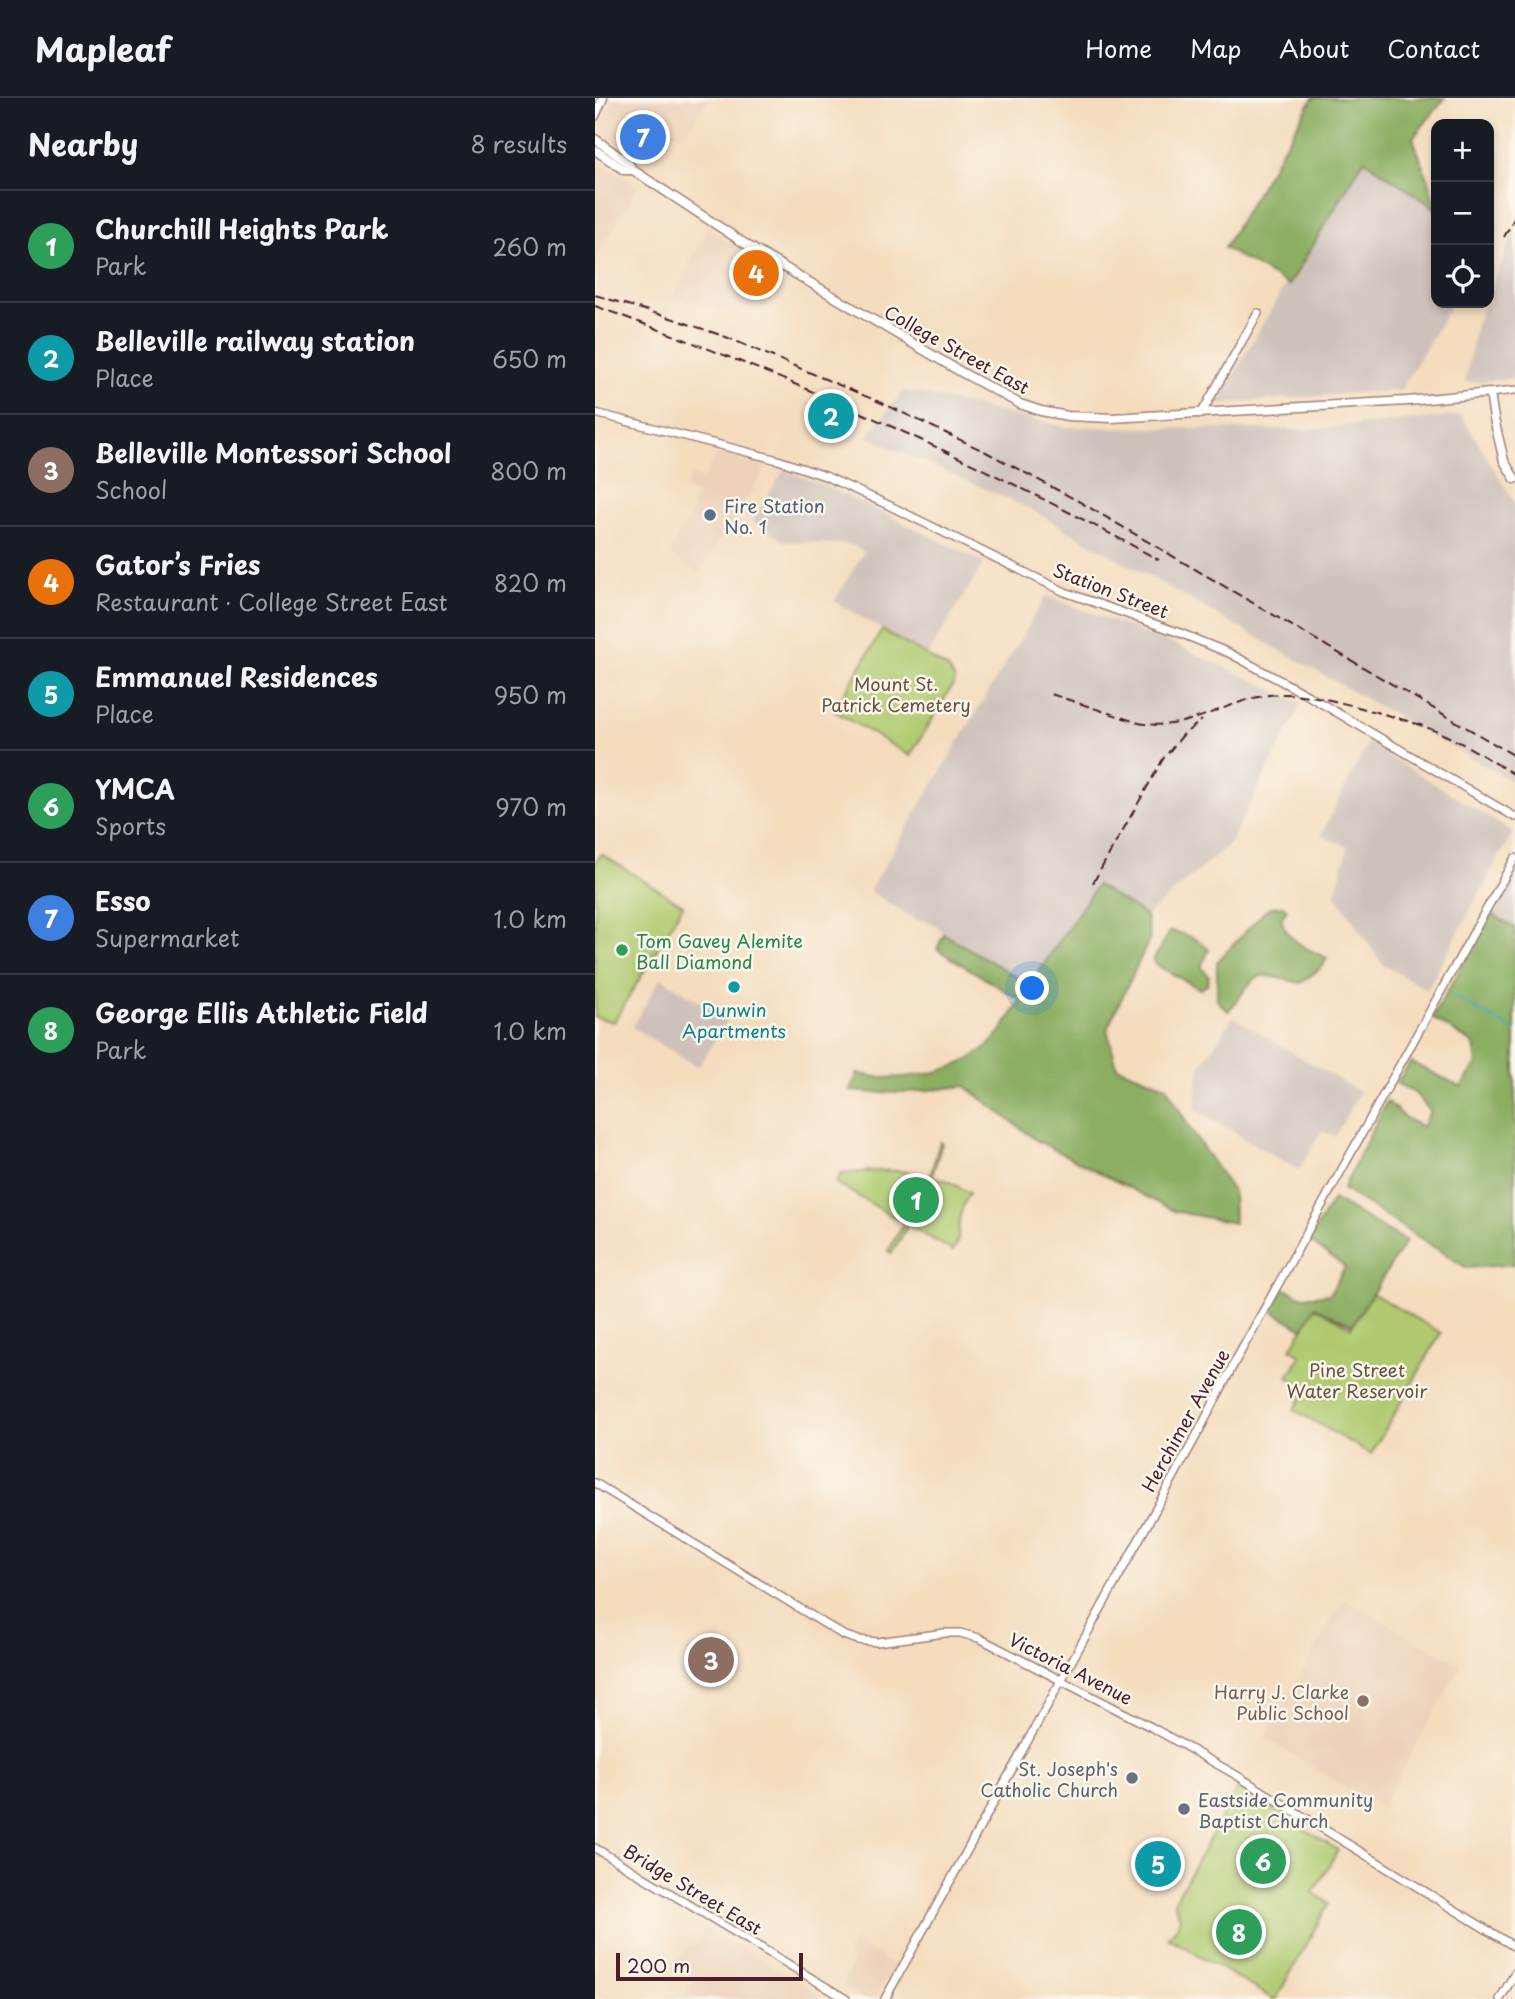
<!DOCTYPE html>
<meta charset="utf-8">
<style>
body{margin:0;font-family:"Playpen Sans",sans-serif;background:#242831;color:#f1f3f6}
.controls{position:absolute;right:21px;top:21px;display:grid;overflow:hidden;border-radius:14px;box-shadow:0 4px 10px #0003}
.controls button{width:63px;height:63px;display:grid;place-items:center;padding:0;border:0;border-bottom:2px solid #363941;background:#171b24;color:#f1f3f6;font:35px sans-serif}
.scale{position:absolute;left:21px;bottom:18px;width:187px;box-sizing:border-box;padding-left:7px;border:4px solid #4a1f2b;border-top:0;font-size:19px;line-height:24px;white-space:nowrap;color:#4a1f2b;-webkit-text-stroke:5px #fbf7ec;paint-order:stroke}
.you{position:absolute;left:438px;top:891px;width:24px;height:24px;margin:-18px;border:5px solid #fff;border-radius:50%;background:#1a73e8;box-shadow:0 0 0 10px #1a73e833}
.badge{display:grid;place-items:center;width:46px;height:46px;border-radius:50%;background:#c8321e;color:#fff;font-size:23px;font-weight:700}
.pin{position:absolute;translate:-50% -50%;border:4px solid #fff;box-shadow:0 2px 7px #0006}
.list{margin:0;padding:0;list-style:none}
h2{display:flex;justify-content:space-between;align-items:center;height:91px;margin:0;padding:0 28px;font-size:30px}
h2 small{font-size:23px;font-weight:400;color:#9ea1a6}
.list li{display:grid;grid-template-columns:46px 1fr auto;gap:21px;align-items:center;box-sizing:border-box;height:112px;padding:0 28px;border-top:2px solid #363941}
.list b{display:block;font-size:26px;white-space:nowrap}
.list p{margin:0;font-size:23px;white-space:nowrap;color:#9ea1a6}
.list em{font-size:23px;font-style:normal;color:#9ea1a6}
.icon{flex:none;width:38px;height:38px;fill:none;stroke:currentColor;stroke-width:2;stroke-linecap:round;stroke-linejoin:round}
.map{position:relative;flex:none;width:920px;height:1901px;overflow:hidden}
header{display:flex;align-items:center;gap:42px;box-sizing:border-box;height:98px;padding:0 35px;background:#171b24;border-bottom:2px solid #363941}
header strong{font-size:33px}
nav{display:flex;gap:38px;margin-inline-start:auto;font-size:24px}
main{display:flex}
aside{flex:1;background:#171b24}
.map>svg:first-child{display:block}
.built{fill:#edd1b9}
.industrial{fill:#cec1b9}
.green{fill:#afca70;stroke:#7c744e;stroke-width:2}
.forest{fill:#8bae62;stroke:#6a6646;stroke-width:2}
.lines{fill:none;stroke-linecap:round;stroke-linejoin:round}
.stream{stroke:#41a8c2;stroke-width:2}
.tertiary-casing{stroke:#9f7e74;stroke-width:10}
.secondary-casing{stroke:#9f7e74;stroke-width:11}
.tertiary{stroke:#fff;stroke-width:7}
.secondary{stroke:#fff;stroke-width:8}
.rail{stroke:#4a1f2b;stroke-width:2;stroke-dasharray:10 5;stroke-linecap:butt}
.service-dot{fill:#5c6f8a;stroke:#fbf7ec;stroke-width:2.5}
.leisure-dot{fill:#2e9e5b;stroke:#fbf7ec;stroke-width:2.5}
.culture-dot{fill:#0f9aa8;stroke:#fbf7ec;stroke-width:2.5}
.education-dot{fill:#8d6e63;stroke:#fbf7ec;stroke-width:2.5}
.worship-dot{fill:#6b7280;stroke:#fbf7ec;stroke-width:2.5}
.labels{text-anchor:middle;dominant-baseline:central;stroke-width:5;stroke-linejoin:round;paint-order:stroke}
.street-label{font-size:18px;fill:#4a1f2b;stroke:#fbf7ec}
.service-label{font-size:18px;fill:#4e5e75;stroke:#fbf7ec;text-anchor:start}
.park-label{font-size:18px;fill:#685240;stroke:#fbf7ec}
.leisure-label{font-size:18px;fill:#27864d;stroke:#fbf7ec;text-anchor:start}
.culture-label{font-size:18px;fill:#0d838f;stroke:#fbf7ec}
.education-label{font-size:18px;fill:#785e54;stroke:#fbf7ec;text-anchor:end}
.worship-label{font-size:18px;fill:#5b616d;stroke:#fbf7ec;text-anchor:end}
</style>
<header>
<strong>Mapleaf</strong>
<nav><a>Home</a><a>Map</a><a>About</a><a>Contact</a></nav>
</header>
<main>
<aside>
<h2>Nearby<small>8 results</small></h2>
<ul class="list">
<li><span class="badge" style="background:#2e9e5b">1</span><div><b>Churchill Heights Park</b><p>Park</p></div><em>260 m</em></li>
<li><span class="badge" style="background:#0f9aa8">2</span><div><b>Belleville railway station</b><p>Place</p></div><em>650 m</em></li>
<li><span class="badge" style="background:#8d6e63">3</span><div><b>Belleville Montessori School</b><p>School</p></div><em>800 m</em></li>
<li><span class="badge" style="background:#e8710a">4</span><div><b>Gator’s Fries</b><p>Restaurant · College Street East</p></div><em>820 m</em></li>
<li><span class="badge" style="background:#0f9aa8">5</span><div><b>Emmanuel Residences</b><p>Place</p></div><em>950 m</em></li>
<li><span class="badge" style="background:#2e9e5b">6</span><div><b>YMCA</b><p>Sports</p></div><em>970 m</em></li>
<li><span class="badge" style="background:#3f7fe0">7</span><div><b>Esso</b><p>Supermarket</p></div><em>1.0 km</em></li>
<li><span class="badge" style="background:#2e9e5b">8</span><div><b>George Ellis Athletic Field</b><p>Park</p></div><em>1.0 km</em></li>
</ul>
</aside>
<div class="map">
<svg width="920" height="1901" viewBox="0 0 920 1901">
<rect width="100%" height="100%" fill="#fbf7ec"/>
<filter id="ink" filterUnits="userSpaceOnUse"><feTurbulence type="fractalNoise" baseFrequency=".0143" numOctaves="2"/><feDisplacementMap in="SourceGraphic" scale="14" xChannelSelector="R" yChannelSelector="G"/><feConvolveMatrix kernelMatrix="1 2 1 2 8 2 1 2 1" color-interpolation-filters="sRGB"/></filter>
<filter id="wash" filterUnits="userSpaceOnUse"><feTurbulence type="fractalNoise" baseFrequency=".00686" numOctaves="4" result="noise"/><feDisplacementMap in="SourceGraphic" scale="28" xChannelSelector="R" yChannelSelector="G"/><feGaussianBlur stdDeviation="1.57" result="paint"/><feColorMatrix in="noise" values="0 0 0 0 0 0 0 0 0 0 0 0 0 0 0 0 0 1.4 0 .05"/><feComposite in="paint" operator="in"/></filter>
<g filter="url(#wash)">
<rect width="100%" height="100%" fill="#f4dcbd"/>
<g class="built">
<path d="M 19,0 L 114,0 L 88,39 L 65,31 L 46,63 L 13,41 L 6,27 Z"/>
<path d="M 6,66 L 43,87 L 0,164 L 0,67 Z"/>
<path d="M 113,131 L 174,168 L 146,218 L 77,198 Z"/>
<path d="M 123,356 L 173,368 L 104,475 L 73,456 L 101,409 L 97,407 L 102,397 L 90,390 L 98,376 L 107,381 Z"/>
<path d="M 749,1501 L 866,1567 L 786,1710 L 670,1640 Z"/>
<path d="M 125,1535 L 143,1571 L 105,1590 L 88,1554 Z"/>
<path d="M 111,1828 L 178,1869 L 232,1901 L 89,1901 L 99,1881 L 83,1863 L 92,1847 L 98,1850 Z"/>
<path d="M 259,1844 L 299,1867 L 280,1901 L 268,1901 L 246,1888 L 259,1863 L 251,1858 Z"/>
</g>
<g class="industrial">
<path d="M 764,61 L 841,106 L 841,205 L 857,205 L 806,292 L 621,306 Z"/>
<path d="M 920,130 L 920,280 L 870,285 L 881,227 L 890,205 L 894,205 L 894,196 Z"/>
<path d="M 309,292 L 471,329 L 711,332 L 866,317 L 920,405 L 920,685 L 431,409 L 272,339 Z"/>
<path d="M 189,372 L 221,384 L 295,418 L 389,465 L 332,558 L 239,503 L 269,454 L 258,447 L 189,443 L 157,424 Z"/>
<path d="M 451,498 L 579,546 L 707,605 L 635,745 L 551,818 L 502,787 L 435,888 L 349,836 L 342,828 L 331,822 L 321,822 L 274,793 Z"/>
<path d="M 773,645 L 918,734 L 832,892 L 787,866 L 740,796 L 753,749 L 726,737 Z"/>
<path d="M 920,771 L 920,830 L 897,816 Z"/>
<path d="M 66,880 L 133,921 L 103,969 L 37,929 Z"/>
<path d="M 638,919 L 765,994 L 740,1038 L 726,1033 L 704,1072 L 600,1012 L 605,969 Z"/>
</g>
<g class="green">
<path d="M 287,532 L 354,571 L 360,583 L 315,658 L 239,613 Z"/>
<path d="M 6,756 L 88,807 L 19,924 L 0,919 L 0,765 Z"/>
<path d="M 345,1044 L 347,1045 L 337,1078 L 353,1083 L 374,1095 C 369,1104 365,1113 364,1124 C 362,1139 366,1139 358,1153 L 313,1127 L 297,1155 L 293,1153 L 309,1125 L 241,1085 L 246,1076 C 276,1073 305,1070 335,1078 Z"/>
<path d="M 777,1195 L 846,1235 L 776,1356 L 699,1312 L 712,1290 L 693,1279 L 706,1257 L 696,1251 L 720,1209 L 756,1230 Z"/>
<path d="M 643,1690 L 743,1752 L 718,1795 L 734,1805 L 681,1901 L 678,1901 L 573,1839 L 581,1831 L 585,1820 L 579,1804 Z"/>
</g>
<g class="forest">
<path d="M 718,0 L 850,0 L 818,40 L 833,82 L 841,111 L 769,62 L 694,187 L 629,150 Z"/>
<path d="M 502,787 L 551,818 L 555,840 L 512,931 L 522,969 L 571,988 L 595,1031 L 638,1093 L 639,1125 L 579,1113 L 441,1042 L 370,988 C 330,993 295,997 255,993 L 263,975 C 294,986 354,976 381,957 C 401,944 414,923 425,902 L 342,851 L 349,836 L 435,887 Z"/>
<path d="M 688,808 L 692,812 L 686,821 C 693,844 712,851 732,860 L 728,868 L 706,885 C 694,883 679,877 667,878 C 655,878 643,905 633,913 L 622,902 L 622,864 L 669,814 L 676,809 Z"/>
<path d="M 897,816 L 920,830 L 920,1166 L 872,1170 L 748,1091 L 792,1003 L 810,1020 L 827,1029 L 835,1013 L 820,995 L 801,985 L 816,964 L 866,989 L 882,966 L 879,946 L 837,920 Z"/>
<path d="M 575,833 C 589,835 605,841 614,852 L 606,869 L 614,878 L 612,887 L 605,891 L 560,866 L 559,861 Z"/>
<path d="M 738,1101 L 811,1143 L 757,1227 L 720,1209 L 708,1231 L 676,1212 L 688,1190 L 708,1199 L 735,1196 L 750,1169 L 714,1143 Z"/>
</g>
<g class="lines">
<path class="stream" d="M 858,898 L 920,933"/>
</g>
</g>
<g filter="url(#ink)">
<g class="lines">
<defs>
<g id="tertiary">
<path d="M 895,295 L 920,292"/>
<path d="M 0,315 L 183,362 L 230,378 L 291,406 L 470,494 L 585,535 L 634,555 L 712,597 L 920,719"/>
<path d="M 606,316 L 663,215"/>
<path d="M 0,1385 L 248,1537 L 263,1542 L 282,1544 L 350,1535 L 365,1535 L 384,1540 L 558,1630 L 641,1677 L 920,1849"/>
<path d="M 0,1750 L 251,1901"/>
<path d="M 290,1901 L 604,1333 L 641,1262 L 920,760"/>
<path d="M 905,1901 L 920,1875"/>
</g>
<g id="secondary">
<path d="M 0,18 L 8,0"/>
<path d="M 0,41 L 33,65 L 38,72 L 155,149 L 366,274 L 425,306 L 446,313 L 473,318 L 517,320 L 812,303 L 895,295 L 899,321 L 909,363 L 920,381"/>
<path d="M 0,52 L 29,72 L 38,72"/>
</g>
</defs>
<use href="#tertiary" class="tertiary-casing"/>
<use href="#secondary" class="secondary-casing"/>
<use href="#tertiary" class="tertiary"/>
<use href="#secondary" class="secondary"/>
<g class="rail">
<path d="M 909,139 L 920,119"/>
<path d="M 0,197 L 76,220 L 131,239 L 289,306 L 391,354 L 485,404 L 920,658"/>
<path d="M 0,208 C 194,278 383,363 564,462"/>
<path d="M 456,596 L 544,625 C 591,634 623,607 668,598 C 700,592 732,601 763,609 C 790,617 819,623 845,635 C 871,646 895,662 920,677"/>
<path d="M 498,785 L 568,661 L 588,637 L 607,622"/>
</g>
</g>
</g>
<circle class="service-dot" cx="115" cy="417" r="7"/>
<circle class="leisure-dot" cx="27" cy="852" r="7"/>
<circle class="culture-dot" cx="139" cy="889" r="7"/>
<circle class="education-dot" cx="768" cy="1603" r="7"/>
<g class="worship-dot">
<circle cx="537" cy="1680" r="7"/>
<circle cx="589" cy="1711" r="7"/>
</g>
<g class="labels">
<g class="street-label">
<text transform="translate(362 251) rotate(29)">College Street East</text>
<text transform="translate(516 492) rotate(21)">Station Street</text>
<text transform="translate(590 1322) rotate(-61)">Herchimer Avenue</text>
<text transform="translate(476 1570) rotate(27)">Victoria Avenue</text>
<text transform="translate(98 1791) rotate(31)">Bridge Street East</text>
</g>
<g class="service-label">
<text x="129" y="407">Fire Station<tspan x="129" dy="21">No. 1</tspan></text>
</g>
<g class="park-label">
<text x="301" y="585">Mount St.<tspan x="301" dy="21">Patrick Cemetery</tspan></text>
<text x="762" y="1271">Pine Street<tspan x="762" dy="21">Water Reservoir</tspan></text>
</g>
<g class="leisure-label">
<text x="41" y="842">Tom Gavey Alemite<tspan x="41" dy="21">Ball Diamond</tspan></text>
</g>
<g class="culture-label">
<text x="139" y="911">Dunwin<tspan x="139" dy="21">Apartments</tspan></text>
</g>
<g class="education-label">
<text x="754" y="1593">Harry J. Clarke<tspan x="754" dy="21">Public School</tspan></text>
</g>
<g class="worship-label">
<text x="523" y="1670">St. Joseph's<tspan x="523" dy="21">Catholic Church</tspan></text>
<text x="603" y="1701" text-anchor="start">Eastside Community<tspan x="603" dy="21">Baptist Church</tspan></text>
</g>
</g>
</svg>
<div class="controls">
<button>+</button>
<button>−</button>
<button><svg class="icon" aria-label="locate" viewBox="0 0 24 24"><circle cx="12" cy="12" r="6"/><path d="M12 2v4M12 18v4M2 12h4M18 12h4"/></svg></button>
</div>
<div class="scale">200 m</div>
<div class="you"></div>
<div class="pin badge" style="left:321px;top:1102px;background:#2e9e5b">1</div>
<div class="pin badge" style="left:236px;top:318px;background:#0f9aa8">2</div>
<div class="pin badge" style="left:116px;top:1562px;background:#8d6e63">3</div>
<div class="pin badge" style="left:161px;top:175px;background:#e8710a">4</div>
<div class="pin badge" style="left:563px;top:1766px;background:#0f9aa8">5</div>
<div class="pin badge" style="left:668px;top:1763px;background:#2e9e5b">6</div>
<div class="pin badge" style="left:48px;top:39px;background:#3f7fe0">7</div>
<div class="pin badge" style="left:644px;top:1834px;background:#2e9e5b">8</div>
</div>
</main>
